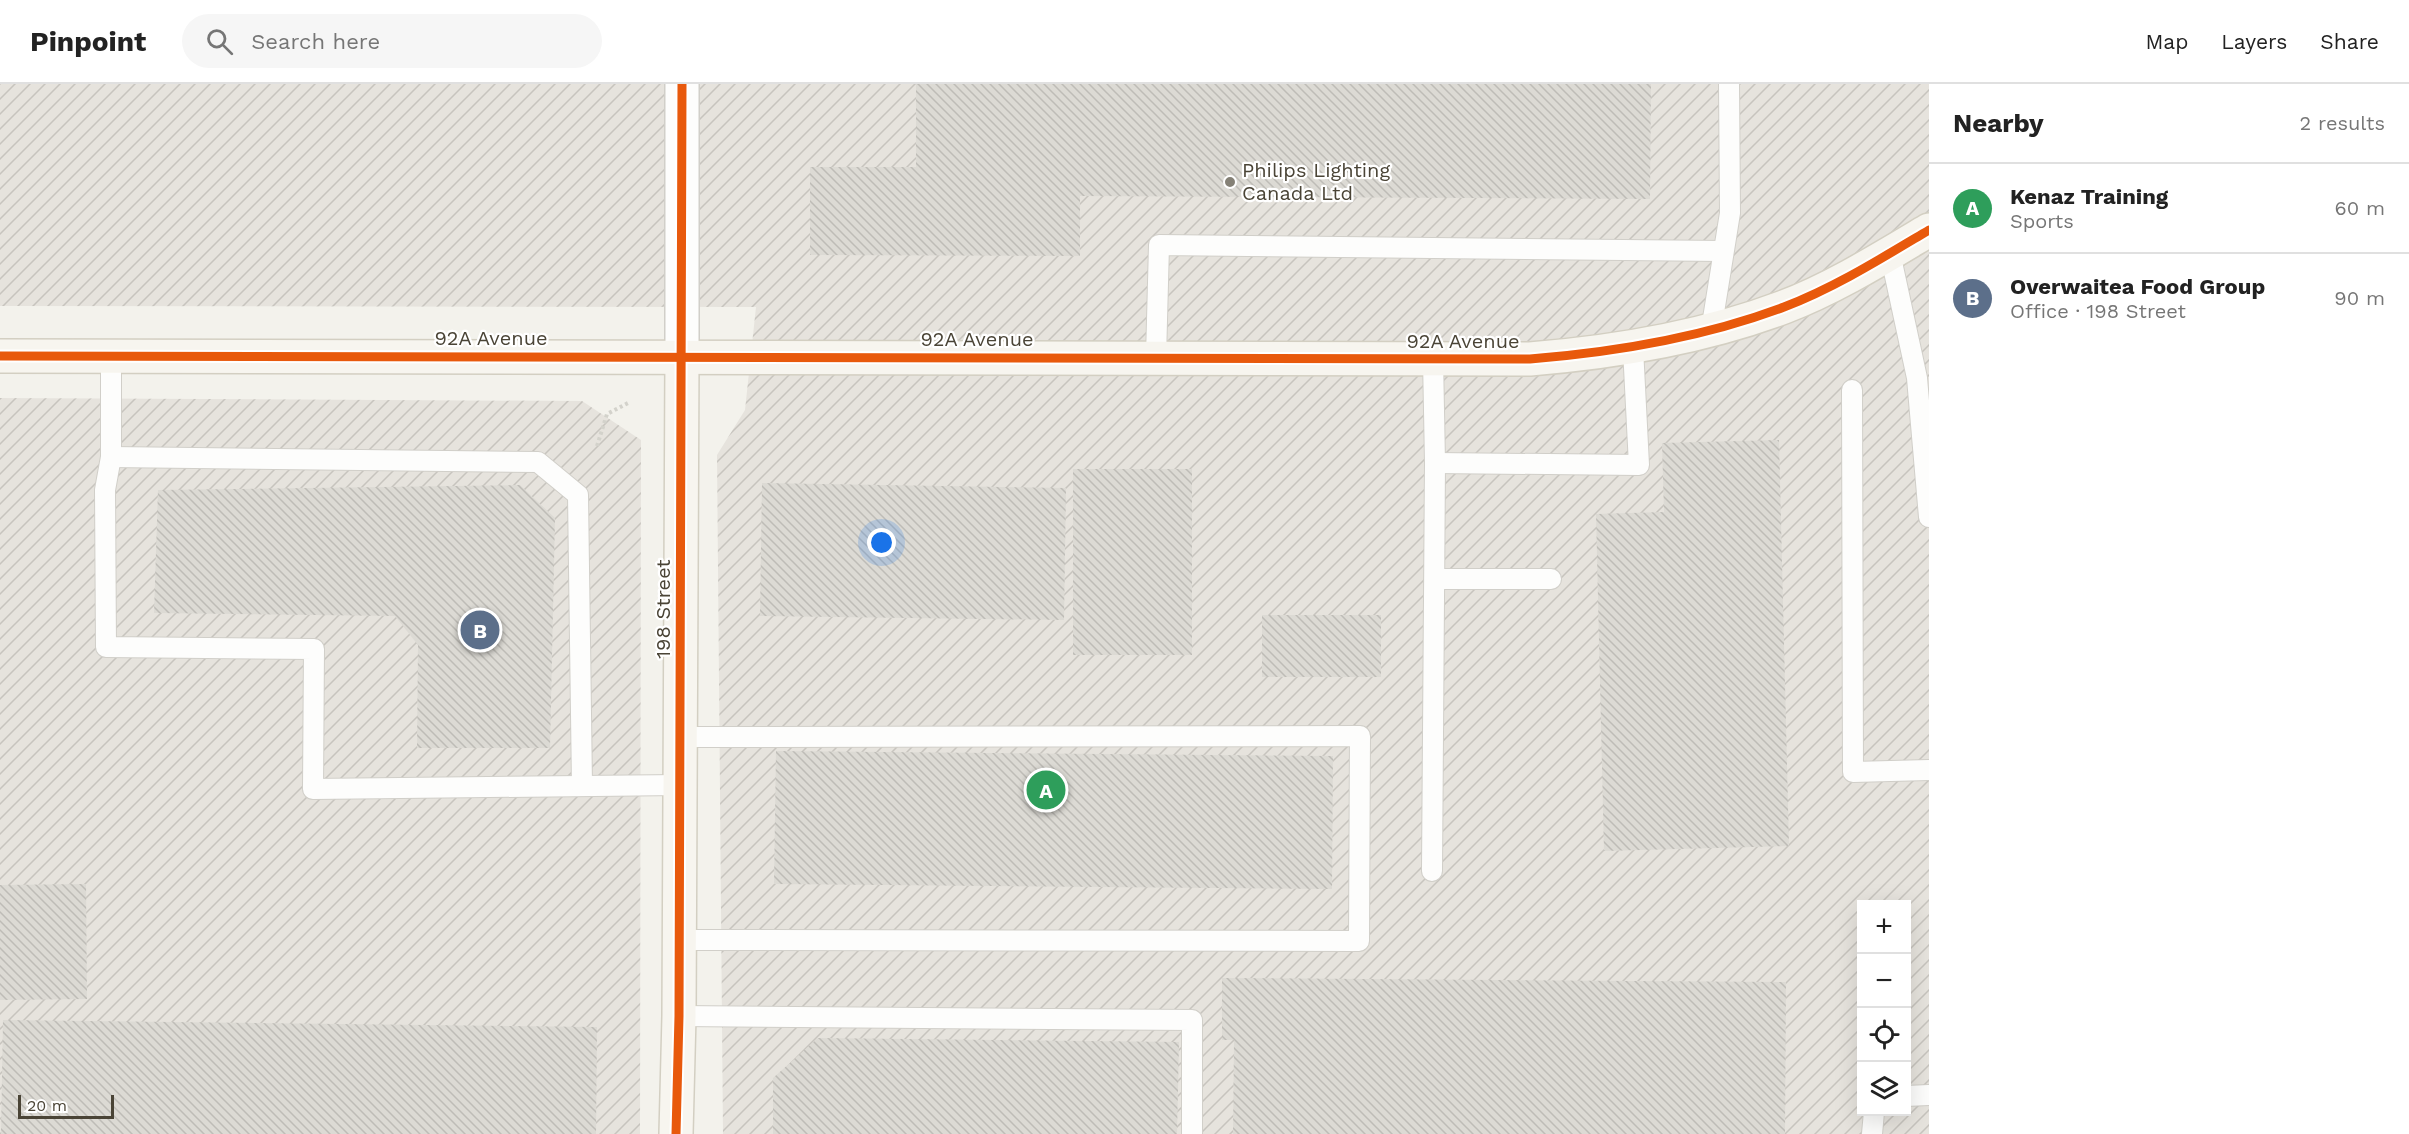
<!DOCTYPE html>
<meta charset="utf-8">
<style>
body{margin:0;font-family:"Work Sans",sans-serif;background:#f6f6f6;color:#222}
.controls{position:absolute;right:18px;bottom:18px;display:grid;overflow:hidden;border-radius:0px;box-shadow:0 6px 24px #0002}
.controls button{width:54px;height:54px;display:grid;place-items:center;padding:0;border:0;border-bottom:2px solid #e0e0e0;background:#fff;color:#222;font:30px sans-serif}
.scale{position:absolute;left:18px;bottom:15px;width:96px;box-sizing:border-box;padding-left:6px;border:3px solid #4a4436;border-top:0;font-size:16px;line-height:21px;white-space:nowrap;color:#4a4436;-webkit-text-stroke:4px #fff;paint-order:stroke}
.you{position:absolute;left:882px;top:459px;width:21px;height:21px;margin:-15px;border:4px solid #fff;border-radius:50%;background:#1a73e8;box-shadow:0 0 0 9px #1a73e833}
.badge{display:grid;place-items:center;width:39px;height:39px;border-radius:50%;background:#858176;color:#fff;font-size:20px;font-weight:700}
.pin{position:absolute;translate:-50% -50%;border:3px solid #fff;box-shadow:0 2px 6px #0006}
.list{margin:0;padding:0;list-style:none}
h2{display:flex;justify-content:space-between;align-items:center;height:78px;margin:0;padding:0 24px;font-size:26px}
h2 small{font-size:20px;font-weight:400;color:#767676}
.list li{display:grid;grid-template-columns:39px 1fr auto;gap:18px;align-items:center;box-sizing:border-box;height:90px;padding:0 24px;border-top:2px solid #e0e0e0}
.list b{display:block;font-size:22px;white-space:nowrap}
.list p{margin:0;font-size:20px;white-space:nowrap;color:#767676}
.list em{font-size:20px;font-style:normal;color:#767676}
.icon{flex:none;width:33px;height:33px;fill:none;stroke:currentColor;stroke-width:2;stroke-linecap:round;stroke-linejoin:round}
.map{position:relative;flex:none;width:1929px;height:1050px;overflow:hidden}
header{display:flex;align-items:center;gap:36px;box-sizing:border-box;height:84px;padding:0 30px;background:#fff;border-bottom:2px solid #e0e0e0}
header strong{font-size:28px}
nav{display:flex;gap:33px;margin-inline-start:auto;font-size:21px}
.search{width:420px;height:54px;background:#f6f6f6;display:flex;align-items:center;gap:15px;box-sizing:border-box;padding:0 21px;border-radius:33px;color:#767676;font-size:22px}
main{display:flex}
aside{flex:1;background:#fff}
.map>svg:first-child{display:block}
.industrial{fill:url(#industrial-furrows);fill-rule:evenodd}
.building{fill:url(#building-back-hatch)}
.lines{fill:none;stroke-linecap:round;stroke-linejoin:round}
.lane-casing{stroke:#d1cfc9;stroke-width:22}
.street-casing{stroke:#d1cfc9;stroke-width:36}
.secondary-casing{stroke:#d3cfc2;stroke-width:36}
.path{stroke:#d3d2cb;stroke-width:4;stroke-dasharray:3 3;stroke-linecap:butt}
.lane{stroke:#fdfdfc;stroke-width:20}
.street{stroke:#fdfdfc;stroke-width:33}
.secondary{stroke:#f7f5ef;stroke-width:33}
.cycleway-casing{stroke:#fff;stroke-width:13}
.cycleway{stroke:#e8590c;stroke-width:9}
.poi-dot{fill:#858176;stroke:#fff;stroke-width:2}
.labels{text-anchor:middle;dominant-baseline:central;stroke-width:4.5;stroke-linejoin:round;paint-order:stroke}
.poi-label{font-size:20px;fill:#4a4436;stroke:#fff;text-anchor:start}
.street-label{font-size:20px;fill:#4a4436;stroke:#fff}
</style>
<header>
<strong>Pinpoint</strong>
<div class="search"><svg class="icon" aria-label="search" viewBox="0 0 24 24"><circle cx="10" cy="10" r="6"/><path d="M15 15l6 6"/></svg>Search here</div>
<nav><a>Map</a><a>Layers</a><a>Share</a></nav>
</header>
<main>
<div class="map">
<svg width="1929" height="1050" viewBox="0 0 1929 1050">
<defs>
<pattern id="industrial-furrows" width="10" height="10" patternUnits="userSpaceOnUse" patternTransform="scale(1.5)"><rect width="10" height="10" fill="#e6e3dd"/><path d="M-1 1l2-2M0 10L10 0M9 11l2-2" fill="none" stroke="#c7c4be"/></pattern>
<pattern id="building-back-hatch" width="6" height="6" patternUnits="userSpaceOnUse" patternTransform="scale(1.5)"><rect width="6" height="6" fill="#dcdad4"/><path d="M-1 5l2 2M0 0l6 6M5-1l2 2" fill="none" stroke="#bebcb7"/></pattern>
</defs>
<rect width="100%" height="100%" fill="#f3f2ec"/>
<g class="industrial">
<path d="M 0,0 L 1929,0 L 1929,1050 L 723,1050 L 717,371 L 745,326 L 756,223 L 0,222 ZM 1862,820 L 1906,820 L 1906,1028 L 1862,1028 Z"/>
<path d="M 0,314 L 582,317 L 641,356 L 640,1050 L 0,1050 Z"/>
</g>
<g class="building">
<path d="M 916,0 L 1651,0 L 1650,115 L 1080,112 L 1080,172 L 810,171 L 810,83 L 916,83 Z"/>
<path d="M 1779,356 L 1789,762 L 1604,767 L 1596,430 L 1664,428 L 1662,359 Z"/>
<rect x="1073" y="385" width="119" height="186"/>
<path d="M 762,399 L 1066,404 L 1064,536 L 760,532 Z"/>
<path d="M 520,401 L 555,434 L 550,664 L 417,664 L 418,561 L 395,532 L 154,529 L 158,406 Z"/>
<rect x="1262" y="531" width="119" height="62"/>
<path d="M 776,667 L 1333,672 L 1332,805 L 774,800 Z"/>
<path d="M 86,800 L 87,915 L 0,916 L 0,801 Z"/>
<path d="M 1222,894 L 1786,898 L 1785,1050 L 1233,1050 L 1234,956 L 1222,956 Z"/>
<path d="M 3,936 L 597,943 L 596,1050 L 1,1050 Z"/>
<path d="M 818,954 L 1179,958 L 1177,1050 L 773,1050 L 773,994 Z"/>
</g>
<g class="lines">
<defs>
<g id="lane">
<path d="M 1890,169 L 1917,294 L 1929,433"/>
<path d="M 1711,247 L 1730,129 L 1729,0"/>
<path d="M 111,272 L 111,373 L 105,406 L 106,563 L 314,565 L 313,705 L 680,701"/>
<path d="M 1156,274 L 1159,161 L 1723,167"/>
<path d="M 1852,306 L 1853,688 L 1929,686"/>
<path d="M 111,373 L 538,378 L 578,411 L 582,702"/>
<path d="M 1435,379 L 1639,381 L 1633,264"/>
<path d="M 1435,495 L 1551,495"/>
<path d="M 1432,787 L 1435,379 L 1433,274"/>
<path d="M 680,856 L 1359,857 L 1360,652 L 681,653"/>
<path d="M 679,932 L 1192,936 L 1192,1050"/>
<path d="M 1906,1012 L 1929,1011"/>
<path d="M 1872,1050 L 1874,1028"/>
</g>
<path id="street" d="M 682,0 L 682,273"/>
<g id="secondary">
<path d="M 0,272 L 1530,275 C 1617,268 1702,254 1784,223 C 1834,204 1882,174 1929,146"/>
<path d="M 676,1050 L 679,932 L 682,273"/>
</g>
</defs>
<use href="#lane" class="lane-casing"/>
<use href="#street" class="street-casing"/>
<use href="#secondary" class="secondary-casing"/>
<path class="path" d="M 597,362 L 607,330 L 630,318"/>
<use href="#lane" class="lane"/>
<use href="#street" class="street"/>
<use href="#secondary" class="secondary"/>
<defs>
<g id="cycleway">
<path d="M 0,272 L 1530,275 C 1617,268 1702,254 1784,223 C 1834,204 1882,174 1929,146"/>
<path d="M 676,1050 L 679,932 L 682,0"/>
</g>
</defs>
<use href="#cycleway" class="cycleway-casing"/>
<use href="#cycleway" class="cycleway"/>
</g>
<circle class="poi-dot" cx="1230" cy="98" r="6"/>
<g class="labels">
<g class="poi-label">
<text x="1242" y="86">Philips Lighting<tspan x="1242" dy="23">Canada Ltd</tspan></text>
</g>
<g class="street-label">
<text x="491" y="254">92A Avenue</text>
<text x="977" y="255">92A Avenue</text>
<text x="1463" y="257">92A Avenue</text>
<text transform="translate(663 525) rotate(-90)">198 Street</text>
</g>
</g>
</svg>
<div class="controls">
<button>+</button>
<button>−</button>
<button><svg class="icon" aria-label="locate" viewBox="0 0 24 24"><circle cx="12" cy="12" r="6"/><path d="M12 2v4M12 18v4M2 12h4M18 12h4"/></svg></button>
<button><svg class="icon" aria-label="layers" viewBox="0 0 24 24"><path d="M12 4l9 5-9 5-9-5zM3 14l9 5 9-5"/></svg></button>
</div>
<div class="scale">20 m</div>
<div class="you"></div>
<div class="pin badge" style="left:1046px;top:706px;background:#2e9e5b">A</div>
<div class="pin badge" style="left:480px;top:546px;background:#5c6f8a">B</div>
</div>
<aside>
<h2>Nearby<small>2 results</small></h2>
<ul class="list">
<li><span class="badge" style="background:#2e9e5b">A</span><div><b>Kenaz Training</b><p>Sports</p></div><em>60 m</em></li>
<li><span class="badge" style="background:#5c6f8a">B</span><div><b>Overwaitea Food Group</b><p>Office · 198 Street</p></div><em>90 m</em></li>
</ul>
</aside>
</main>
